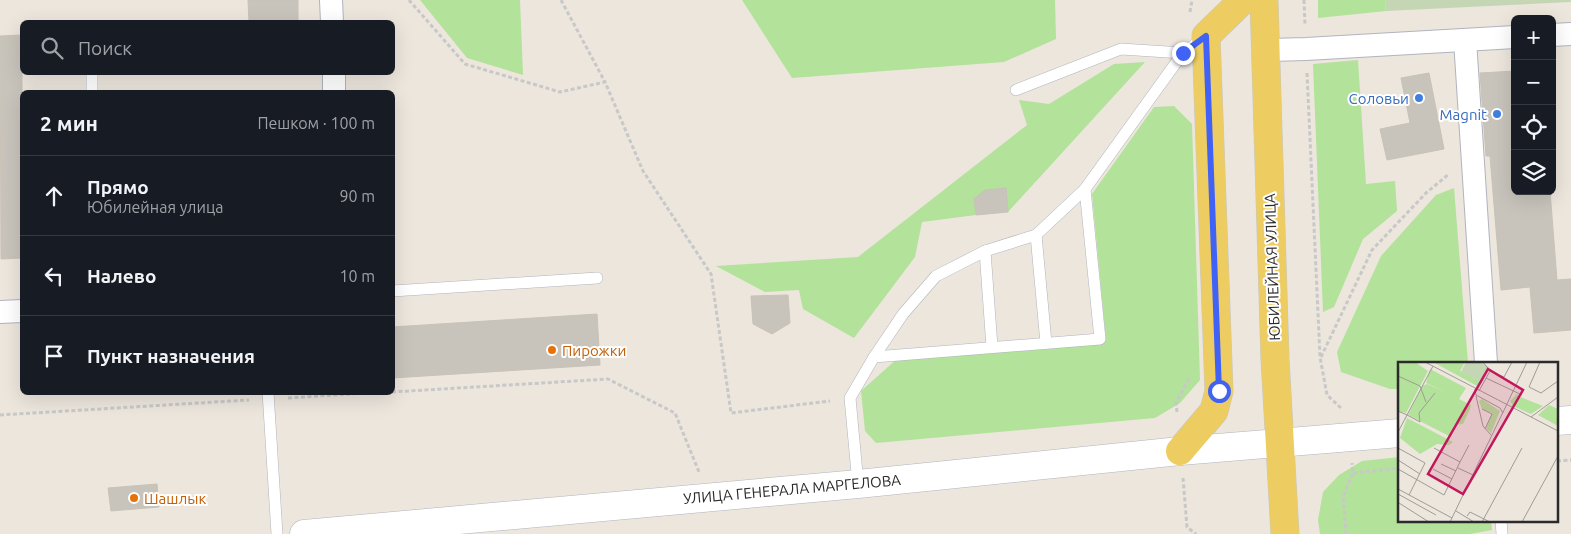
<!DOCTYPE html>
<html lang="ru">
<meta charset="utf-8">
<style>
body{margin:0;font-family:Ubuntu,sans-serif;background:#20242c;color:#f1f3f6}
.controls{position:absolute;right:15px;top:15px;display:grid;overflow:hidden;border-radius:8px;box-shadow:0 5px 20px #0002}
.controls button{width:45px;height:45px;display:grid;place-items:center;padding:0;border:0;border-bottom:1px solid #363941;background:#171b24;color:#f1f3f6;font:25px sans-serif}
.stop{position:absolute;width:15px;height:15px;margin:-11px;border:4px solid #4163f5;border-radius:50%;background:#fff}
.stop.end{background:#4163f5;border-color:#fff;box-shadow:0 1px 5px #0008}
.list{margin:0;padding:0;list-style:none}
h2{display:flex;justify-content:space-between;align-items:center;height:65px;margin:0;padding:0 20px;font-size:21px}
h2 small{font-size:16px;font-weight:400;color:#9ea1a6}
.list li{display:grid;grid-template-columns:32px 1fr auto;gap:15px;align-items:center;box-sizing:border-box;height:80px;padding:0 20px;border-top:1px solid #363941}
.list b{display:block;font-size:19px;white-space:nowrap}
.list p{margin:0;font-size:16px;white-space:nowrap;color:#9ea1a6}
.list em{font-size:16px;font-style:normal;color:#9ea1a6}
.icon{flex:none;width:28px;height:28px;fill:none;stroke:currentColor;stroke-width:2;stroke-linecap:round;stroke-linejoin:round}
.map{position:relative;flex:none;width:1571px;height:534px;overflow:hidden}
.search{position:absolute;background:#171b24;box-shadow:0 5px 20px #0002;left:20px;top:20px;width:375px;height:55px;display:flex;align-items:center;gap:12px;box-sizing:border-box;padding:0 18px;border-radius:8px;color:#9ea1a6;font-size:19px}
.panel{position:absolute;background:#171b24;box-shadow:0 5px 20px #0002;left:20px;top:90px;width:375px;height:305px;border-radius:8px}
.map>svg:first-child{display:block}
.green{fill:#b3e29b}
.cemetery{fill:#c5d6b5}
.building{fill:#c8c4bc;stroke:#c8c2b7}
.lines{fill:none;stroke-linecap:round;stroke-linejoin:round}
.lane-casing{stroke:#b1b4be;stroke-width:12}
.street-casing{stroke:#b1b4be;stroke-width:24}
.secondary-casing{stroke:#b1b4be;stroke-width:29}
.primary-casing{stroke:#c8c8c8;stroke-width:29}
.path{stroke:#c8c8c8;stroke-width:3;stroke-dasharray:4 2.5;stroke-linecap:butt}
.lane{stroke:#fff;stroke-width:11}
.street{stroke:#fff;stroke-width:22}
.secondary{stroke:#fff;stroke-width:28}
.primary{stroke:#edcd62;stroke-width:28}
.route{stroke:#4163f5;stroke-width:6}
.shop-dot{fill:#3f7fe0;stroke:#fff;stroke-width:2}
.food-dot{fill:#e8710a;stroke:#fff;stroke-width:2}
.labels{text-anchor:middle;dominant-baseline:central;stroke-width:4;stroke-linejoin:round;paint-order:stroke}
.shop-label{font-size:15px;fill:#366cbe;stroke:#fff;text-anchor:end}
.street-label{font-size:15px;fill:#2b2b2b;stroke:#fff}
.food-label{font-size:15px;fill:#c56008;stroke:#fff;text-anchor:start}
.inset-road{fill:none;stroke:#9f9b96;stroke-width:1}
.view{fill:#c2185b;fill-opacity:0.15;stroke:#c2185b;stroke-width:2.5}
.inset-edge{fill:none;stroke:#2b2b2b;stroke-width:2.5}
</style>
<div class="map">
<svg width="1571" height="534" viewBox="0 0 1571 534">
<rect width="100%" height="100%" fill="#ece6dd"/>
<g class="green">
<path d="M 420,0 L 520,0 L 523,75 L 467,58 Z"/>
<path d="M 742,0 L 1055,0 L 1056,39 L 1004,62 L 792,78 Z"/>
<path d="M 1318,0 L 1385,0 L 1386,11 L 1318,18 Z"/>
<path d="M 1358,60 L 1366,184 L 1395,181 L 1397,211 L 1363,239 L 1334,307 L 1323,312 L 1313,64 Z"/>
<path d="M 1145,62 L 1008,212 L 974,199 L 976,215 L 922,222 L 915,257 L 854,338 L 803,309 L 799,290 L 765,292 L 716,266 L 858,257 L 1027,125 L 1019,100 L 1049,104 L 1114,64 Z"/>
<path d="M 1174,106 L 1192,124 L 1200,380 L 1180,403 L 1155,418 L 876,443 L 865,431 L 861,391 L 898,358 L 1106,340 L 1092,194 L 1154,107 Z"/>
<path d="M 1454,188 L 1468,363 L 1400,363 L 1400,389 L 1390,389 L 1341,372 L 1337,352 L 1381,256 L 1436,195 Z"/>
<path d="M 1400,457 L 1400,520 L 1491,520 L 1492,530 L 1470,534 L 1320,534 L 1318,520 L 1323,492 L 1339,475 L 1362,461 Z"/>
</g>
<path class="cemetery" d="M 1385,0 L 1571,0 L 1571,2 L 1386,11 Z"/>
<g class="building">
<path d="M 248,0 L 298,0 L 298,22 L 249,22 Z"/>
<path d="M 22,35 L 22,258 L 1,259 L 0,36 Z"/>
<path d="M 1515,71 L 1515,191 L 1550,191 L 1557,280 L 1571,279 L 1571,330 L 1534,333 L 1530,287 L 1501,290 L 1490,156 L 1486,156 L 1480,73 Z"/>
<path d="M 1429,73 L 1444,149 L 1387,160 L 1380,129 L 1410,123 L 1401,78 Z"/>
<path d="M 1006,188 L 1008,212 L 976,215 L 974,199 L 985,190 Z"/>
<path d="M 788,295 L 790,323 L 772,334 L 753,324 L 751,296 Z"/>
<path d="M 597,314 L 600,365 L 392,378 L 392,327 Z"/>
<path d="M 157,484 L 159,507 L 111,511 L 108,488 Z"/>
</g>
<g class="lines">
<defs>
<g id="lane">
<path d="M 92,72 L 92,92"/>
<path d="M 1016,90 L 1121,49 L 1183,53"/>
<path d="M 1036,235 L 1046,343"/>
<path d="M 985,251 L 992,347"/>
<path d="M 392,291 L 597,278"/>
<path d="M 874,357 L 1100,339 L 1085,189"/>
<path d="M 268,392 L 277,534"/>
<path d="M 858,484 L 850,398 L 874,357 L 903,314 L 936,276 L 985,251 L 1036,235 L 1085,189 L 1183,53 L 1205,37"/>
<path d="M 1501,520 L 1502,534"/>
</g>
<g id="street">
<path d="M 331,0 L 332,22"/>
<path d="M 1552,35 L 1571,34"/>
<path d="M 1465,40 L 1486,363"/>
<path d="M 1266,50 L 1306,49 L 1515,37"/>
<path d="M 334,72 L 334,92"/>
<path d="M 0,312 L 22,311"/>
</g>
<g id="secondary">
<path d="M 1557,421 L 1571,420"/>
<path d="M 304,534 L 858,484 L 1180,451 L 1400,433"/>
</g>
<g id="primary">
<path d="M 1264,0 L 1275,359 L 1285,534"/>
<path d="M 1180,451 L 1214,411 L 1219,391 L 1206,36 L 1243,0"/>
</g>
</defs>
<use href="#lane" class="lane-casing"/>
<use href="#street" class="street-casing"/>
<use href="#secondary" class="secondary-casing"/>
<use href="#primary" class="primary-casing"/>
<g class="path">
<path d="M 409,0 L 465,64 L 560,92 L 605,82 L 643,171 L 711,274 L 731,413 L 830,401"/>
<path d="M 561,0 L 605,82"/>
<path d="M 1304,0 L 1305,24"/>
<path d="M 1190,12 L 1192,0"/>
<path d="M 1307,73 L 1320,357 L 1327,395 L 1342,409"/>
<path d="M 1321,357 L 1372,250 L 1426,193 L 1449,174"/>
<path d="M 392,392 L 608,379 L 675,413 L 699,472"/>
<path d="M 288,398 L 379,392"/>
<path d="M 1177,412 L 1176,403 L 1190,376"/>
<path d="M 0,415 L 249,400"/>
<path d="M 1557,461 L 1571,460"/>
<path d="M 1353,473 L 1400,468"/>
<path d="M 1183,478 L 1187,527 L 1196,534"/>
<path d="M 1346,534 L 1343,496 L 1353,473 L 1352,463"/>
</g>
<use href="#lane" class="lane"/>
<use href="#street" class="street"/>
<use href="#secondary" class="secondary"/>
<use href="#primary" class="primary"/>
</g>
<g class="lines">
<path class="route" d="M 1183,53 L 1206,36 L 1219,391"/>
</g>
<g class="shop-dot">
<circle cx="1419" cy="98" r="5"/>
<circle cx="1497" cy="114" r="5"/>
</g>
<g class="food-dot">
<circle cx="552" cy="350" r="5"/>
<circle cx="134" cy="498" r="5"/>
</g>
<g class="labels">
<g class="shop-label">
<text x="1409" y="98">Соловьи</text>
<text x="1487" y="114">Magnit</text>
</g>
<g class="street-label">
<text transform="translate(1272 267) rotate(-92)">ЮБИЛЕЙНАЯ УЛИЦА</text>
<text transform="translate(792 489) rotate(-5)">УЛИЦА ГЕНЕРАЛА МАРГЕЛОВА</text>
</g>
<g class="food-label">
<text x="562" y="350">Пирожки</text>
<text x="144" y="498">Шашлык</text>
</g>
</g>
<g transform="translate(1398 362)">
<rect width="160" height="160" fill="#ece6dd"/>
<path d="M 3,0 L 17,0 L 30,9 L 8,51 L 0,49 L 0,7 ZM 35,0 L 67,0 L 62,9 L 84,20 L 81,25 ZM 32,7 L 68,26 L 61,37 L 73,43 L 72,47 L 65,62 L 56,63 L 51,74 L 10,53 L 24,24 L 29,22 L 50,31 L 28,21 ZM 119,32 L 122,35 L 145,44 L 133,52 L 115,44 L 112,39 ZM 84,37 L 102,49 L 93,71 L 88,66 L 94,51 L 84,47 L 81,39 ZM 151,43 L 160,47 L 160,64 L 140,53 ZM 9,56 L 55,80 L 51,83 L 39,82 L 22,92 L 2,76 Z" fill="#b3e29b"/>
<path d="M 68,0 L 82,0 L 91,5 L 84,20 L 63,10 Z" fill="#c5d6b5"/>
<path class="inset-road" d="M 27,0 L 160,69M 85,0 L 92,9 L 106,15 L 114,0M 142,0 L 131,25 L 143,31 L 160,19M 0,14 L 22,24 L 28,40M 88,16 L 124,33M 77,27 L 78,33 L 102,46 L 105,51M 81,29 L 92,9M 78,34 L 85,64 L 93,73M 108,44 L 129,0M 84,47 L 94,52 L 87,67M 0,49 L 9,53 L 35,4M 133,55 L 160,35M 22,60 L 21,51 L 37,31M 0,70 L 9,53 L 22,60M 0,86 L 27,101 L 11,133M 0,98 L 22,112M 62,100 L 71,83M 43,102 L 58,109M 60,106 L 75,113M 0,107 L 46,133 L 62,100 L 36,86M 35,107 L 54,117M 0,127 L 54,156M 0,132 L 38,153M 1,141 L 31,160M 58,149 L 76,160M 69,154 L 72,150 L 92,160M 52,160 L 108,44M 84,160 L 124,86M 124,160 L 160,94"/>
<path class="view" d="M 90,7 L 125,28 L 65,132 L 30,112 Z"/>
<rect width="160" height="160" class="inset-edge"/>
</g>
</svg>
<div class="controls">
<button>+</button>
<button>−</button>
<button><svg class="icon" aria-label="locate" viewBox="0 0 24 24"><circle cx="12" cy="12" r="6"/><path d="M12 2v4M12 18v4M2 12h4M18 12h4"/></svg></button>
<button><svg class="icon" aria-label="layers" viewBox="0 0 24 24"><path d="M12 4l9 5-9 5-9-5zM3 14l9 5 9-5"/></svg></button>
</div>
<div class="stop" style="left:1219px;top:391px"></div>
<div class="stop end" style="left:1183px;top:53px"></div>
<div class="search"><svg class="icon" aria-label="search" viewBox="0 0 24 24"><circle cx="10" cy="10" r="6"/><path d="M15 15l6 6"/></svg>Поиск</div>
<section class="panel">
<h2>2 мин<small>Пешком · 100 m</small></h2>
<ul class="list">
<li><svg class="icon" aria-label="ahead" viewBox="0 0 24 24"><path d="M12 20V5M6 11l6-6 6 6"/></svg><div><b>Прямо</b><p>Юбилейная улица</p></div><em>90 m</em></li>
<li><svg class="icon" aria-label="left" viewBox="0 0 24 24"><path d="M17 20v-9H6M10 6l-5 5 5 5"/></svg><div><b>Налево</b></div><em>10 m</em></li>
<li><svg class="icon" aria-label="arrive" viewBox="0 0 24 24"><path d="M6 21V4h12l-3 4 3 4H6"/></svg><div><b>Пункт назначения</b></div></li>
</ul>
</section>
</div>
